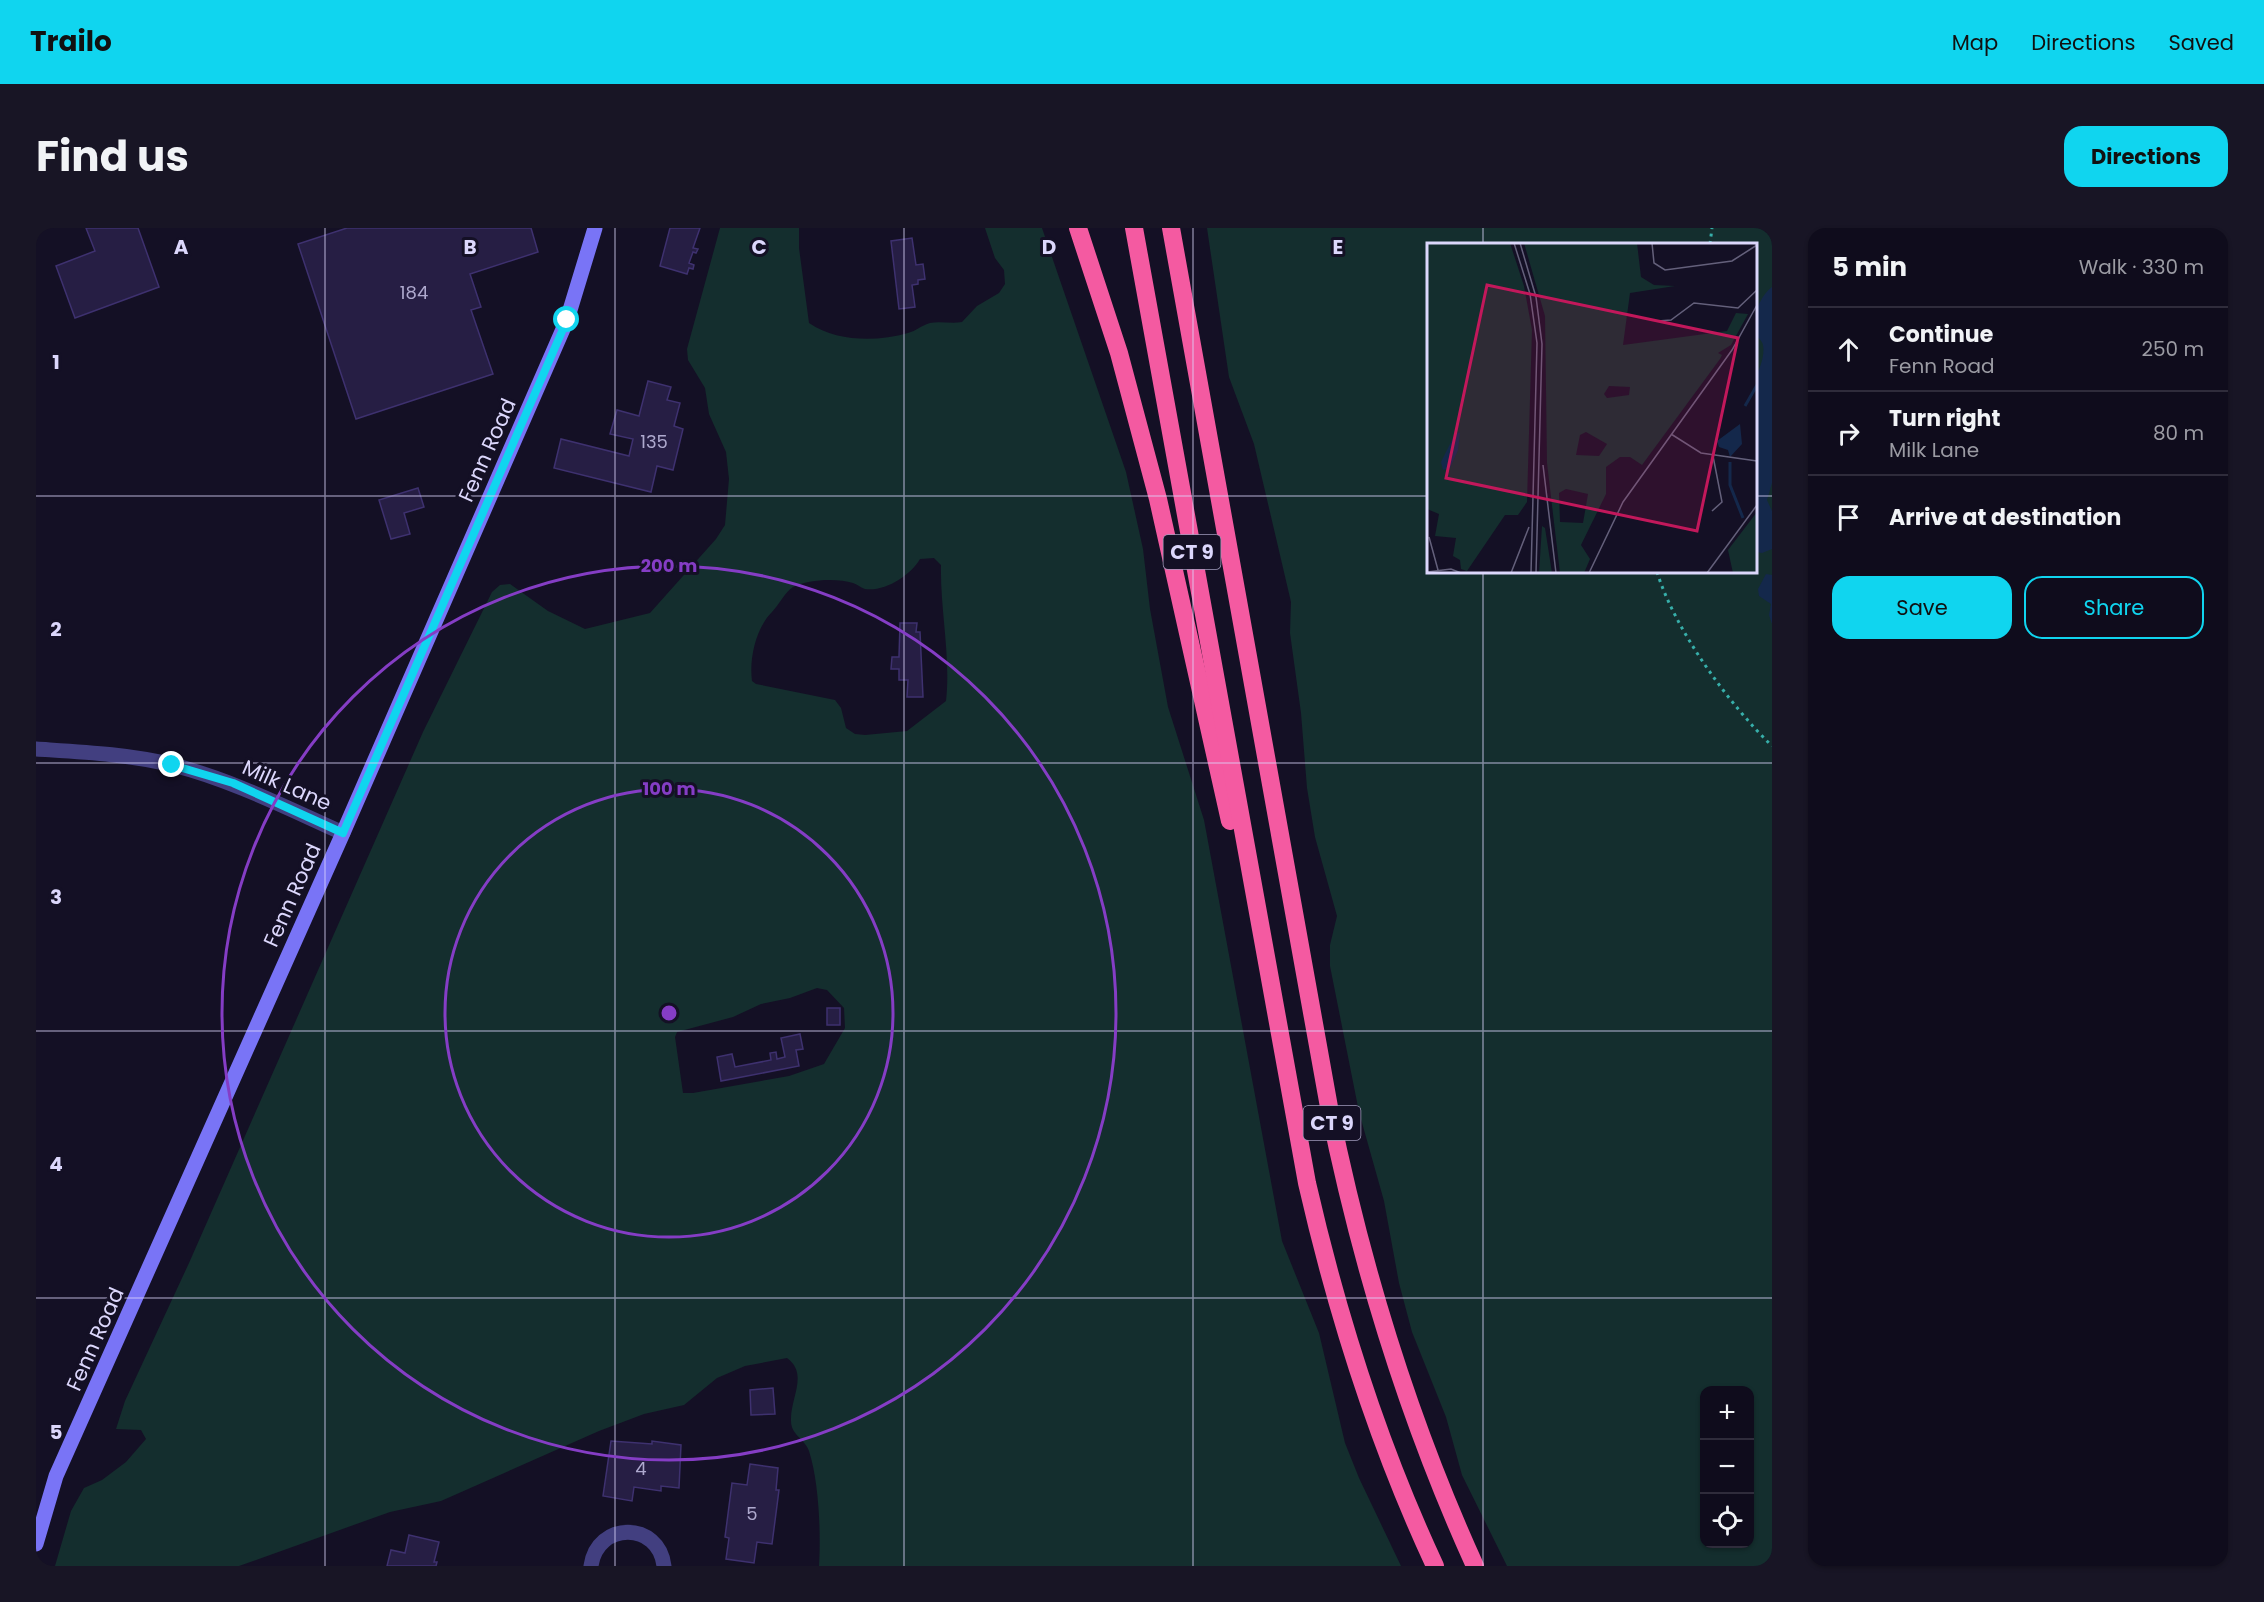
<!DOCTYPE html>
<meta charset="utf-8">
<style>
body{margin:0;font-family:Poppins,sans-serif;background:#181525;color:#f1f3f6}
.controls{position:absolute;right:18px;bottom:18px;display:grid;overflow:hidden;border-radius:12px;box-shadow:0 2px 4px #0004}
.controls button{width:54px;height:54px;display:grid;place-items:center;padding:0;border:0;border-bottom:2px solid #2f2c3b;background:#0f0c1c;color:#f1f3f6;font:30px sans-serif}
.stop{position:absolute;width:18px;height:18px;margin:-14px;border:4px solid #10d5ef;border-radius:50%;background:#fff}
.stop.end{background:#10d5ef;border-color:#fff;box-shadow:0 2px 6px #0008}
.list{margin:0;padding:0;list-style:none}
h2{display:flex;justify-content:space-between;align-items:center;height:78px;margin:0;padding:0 24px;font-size:26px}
h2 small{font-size:20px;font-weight:400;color:#9b9ba3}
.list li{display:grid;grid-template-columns:39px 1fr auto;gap:18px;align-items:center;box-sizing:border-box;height:84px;padding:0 24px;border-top:2px solid #2f2c3b}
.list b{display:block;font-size:22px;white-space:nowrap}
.list p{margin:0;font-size:20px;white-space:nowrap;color:#9b9ba3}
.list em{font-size:20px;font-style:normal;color:#9b9ba3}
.actions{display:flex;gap:12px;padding:18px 24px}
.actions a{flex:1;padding:14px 0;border:2px solid #10d5ef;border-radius:18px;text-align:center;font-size:21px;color:#10d5ef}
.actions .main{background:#10d5ef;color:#111}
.icon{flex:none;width:33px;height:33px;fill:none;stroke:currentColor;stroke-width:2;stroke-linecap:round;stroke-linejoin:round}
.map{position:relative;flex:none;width:1736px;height:1338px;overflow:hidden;border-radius:18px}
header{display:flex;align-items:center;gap:36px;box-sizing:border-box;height:84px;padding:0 30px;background:#10d5ef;color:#111}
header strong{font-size:28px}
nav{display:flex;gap:33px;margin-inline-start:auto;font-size:21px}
.intro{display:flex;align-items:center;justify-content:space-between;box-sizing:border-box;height:144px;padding:0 36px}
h1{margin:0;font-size:42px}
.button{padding:15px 27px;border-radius:18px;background:#10d5ef;color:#111;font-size:21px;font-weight:700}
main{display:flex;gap:36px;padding:0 36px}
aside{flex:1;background:#0f0c1c;border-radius:18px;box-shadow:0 2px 4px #0004}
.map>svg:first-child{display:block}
.green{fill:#142e2e;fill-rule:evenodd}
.water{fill:#14284b}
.building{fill:#261e44;stroke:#3e316f;stroke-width:1.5}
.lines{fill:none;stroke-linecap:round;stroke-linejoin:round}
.path{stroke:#37afaa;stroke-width:3;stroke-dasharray:3 4.5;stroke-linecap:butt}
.street{stroke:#423f80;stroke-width:15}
.secondary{stroke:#7974f6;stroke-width:15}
.highway{stroke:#f45aa1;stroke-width:18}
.route{stroke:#10d5ef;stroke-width:8}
.grid{fill:none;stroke:#dcd7fc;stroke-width:1.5;stroke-opacity:0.55}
.ring{fill:none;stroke:#853dc5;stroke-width:3}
.labels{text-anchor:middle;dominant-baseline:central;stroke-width:6;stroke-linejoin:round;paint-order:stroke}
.number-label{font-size:18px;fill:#aea9ce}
.shield{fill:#141025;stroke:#a09bbc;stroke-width:1.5}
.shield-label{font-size:20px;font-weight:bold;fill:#dcd7fc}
.street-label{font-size:21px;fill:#dcd7fc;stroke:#141025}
.inset-river{fill:none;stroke:#14284b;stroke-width:3}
.inset-road{fill:none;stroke:#64607b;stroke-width:1.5}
.view{fill:#c2185b;fill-opacity:0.15;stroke:#c2185b;stroke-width:3}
.inset-edge{fill:none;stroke:#dcd7fc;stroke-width:3}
.grid-label{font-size:20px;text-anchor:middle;font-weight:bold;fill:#dcd7fc;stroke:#141025;stroke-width:6;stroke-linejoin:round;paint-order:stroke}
.centre{fill:#853dc5;stroke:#141025;stroke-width:3}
.ring-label{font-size:18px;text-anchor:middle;font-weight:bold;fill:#853dc5;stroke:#141025;stroke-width:6;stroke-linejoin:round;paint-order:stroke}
</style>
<header>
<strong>Trailo</strong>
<nav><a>Map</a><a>Directions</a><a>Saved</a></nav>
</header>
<div class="intro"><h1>Find us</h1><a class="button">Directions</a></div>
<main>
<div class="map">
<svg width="1736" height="1338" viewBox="0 0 1736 1338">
<rect width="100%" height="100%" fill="#141025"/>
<g class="green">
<path d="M 684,0 L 763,0 L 763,20 L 773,95 C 801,114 841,114 872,105 C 880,103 886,97 894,95 C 904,93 916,96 926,94 L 941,78 L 963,65 L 969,56 L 968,42 L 959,30 L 949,0 L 1006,0 L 1090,244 L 1107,321 L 1114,381 L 1132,479 L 1168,592 L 1246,1013 L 1283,1105 L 1309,1215 L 1323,1250 L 1365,1338 L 783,1338 C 785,1305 783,1254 773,1223 C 769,1211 755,1207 755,1193 C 754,1170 773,1146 751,1130 L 709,1138 L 681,1150 L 648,1177 L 608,1186 L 563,1203 L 405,1273 L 354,1284 L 203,1338 L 19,1338 L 35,1283 L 48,1260 L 66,1252 L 90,1234 L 110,1211 L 105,1202 L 80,1201 L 89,1173 L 153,1035 L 387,504 L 456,364 L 464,357 L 474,356 L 512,383 L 549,401 L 614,385 L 680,311 L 689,297 L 693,251 L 690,224 L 673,186 L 669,160 L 652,132 L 651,121 ZM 898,330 L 905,337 C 904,382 915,428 910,473 L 871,503 L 829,507 L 819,506 L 810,500 L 805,480 L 799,472 L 720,456 L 716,453 C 713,430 720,400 736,384 C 743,377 749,364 757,359 C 772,351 802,350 817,355 C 821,356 825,360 829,361 C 849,364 875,347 884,331 ZM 781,760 L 791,762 L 808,780 L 809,800 L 788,836 L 753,848 L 657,865 L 647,865 L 639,809 L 641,804 L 697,789 L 725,776 L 754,770 Z"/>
<path d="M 1171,0 L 1736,0 L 1736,1338 L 1471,1338 L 1426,1247 L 1410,1189 L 1376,1104 L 1363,1055 L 1348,973 L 1323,884 L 1294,738 L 1294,717 L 1301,688 L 1279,609 L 1271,560 L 1265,485 L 1254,405 L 1255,374 L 1218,216 L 1193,149 ZM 1392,16 L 1720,16 L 1720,344 L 1392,344 ZM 1668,1162 L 1714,1162 L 1714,1316 L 1668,1316 Z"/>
</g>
<g class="water">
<path d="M 1736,59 L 1736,255 L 1731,272 L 1736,283 L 1736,321 L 1726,325 L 1720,324 L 1720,148 C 1724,140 1729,127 1727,117 C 1726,112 1721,110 1720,105 C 1715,89 1724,68 1736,59 Z"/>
<path d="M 1730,346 L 1736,347 L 1736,396 L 1733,387 L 1735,376 L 1723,368 L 1722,361 Z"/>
</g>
<g class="building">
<path d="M 50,0 L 102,0 L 123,59 L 39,90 L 20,38 L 59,23 Z"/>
<path d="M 311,0 L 495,0 L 502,24 L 434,46 L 445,79 L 435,82 L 457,146 L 320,191 L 262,16 Z"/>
<path d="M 634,0 L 664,0 L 657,20 L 662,21 L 660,25 L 657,24 L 653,35 L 658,37 L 657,41 L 653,40 L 651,46 L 624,38 Z"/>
<path d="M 876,10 L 880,37 L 887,36 L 889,51 L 882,52 L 882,56 L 876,57 L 879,79 L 863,81 L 855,13 Z"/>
<path d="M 612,153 L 635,159 L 631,172 L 644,175 L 638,198 L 647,201 L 637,242 L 621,238 L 615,264 L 518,240 L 525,211 L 593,228 L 597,211 L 574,206 L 581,182 L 603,188 Z"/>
<path d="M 382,260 L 388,279 L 368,285 L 374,306 L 355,311 L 343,272 Z"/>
<path d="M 864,395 L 881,395 L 880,404 L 884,404 L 887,469 L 871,469 L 872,452 L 863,452 L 863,441 L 855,441 L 856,429 L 863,429 Z"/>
<rect x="791" y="780" width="13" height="17"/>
<path d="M 764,806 L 767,821 L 760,822 L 763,838 L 685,853 L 681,829 L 696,826 L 699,839 L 735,832 L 734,825 L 740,824 L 741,831 L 749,829 L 745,810 Z"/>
<path d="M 737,1160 L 739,1186 L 715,1187 L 714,1162 Z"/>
<path d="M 575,1213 L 616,1216 L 616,1213 L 645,1217 L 643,1260 L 625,1258 L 625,1263 L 598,1259 L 596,1273 L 567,1268 Z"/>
<path d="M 714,1236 L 742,1240 L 740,1262 L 743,1262 L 736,1316 L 721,1314 L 718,1335 L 690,1331 L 693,1310 L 689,1309 L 696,1255 L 711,1257 Z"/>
<path d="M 373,1307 L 403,1314 L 398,1334 L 401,1334 L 400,1338 L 351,1338 L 355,1322 L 369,1325 Z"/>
</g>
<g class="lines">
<g class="path">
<path d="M 1674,16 L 1676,0"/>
<path d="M 1621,344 C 1639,402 1692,475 1736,518"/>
</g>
<g class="street">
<path d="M 0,521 C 46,524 92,526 137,537 C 196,552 251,580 307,605"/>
<path d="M 555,1338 C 561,1293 623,1293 628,1338"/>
</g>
<path class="secondary" d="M 0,1316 L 20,1248 L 307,605 L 531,92 L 559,0"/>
<g class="highway">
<path d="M 1042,0 L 1083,125 L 1122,271 L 1194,593"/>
<path d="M 1098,0 L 1271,955 C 1301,1086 1342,1216 1399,1338"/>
<path d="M 1135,0 L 1293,879 C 1325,1037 1372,1191 1439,1338"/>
</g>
</g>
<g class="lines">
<path class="route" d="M 136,537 L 197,555 L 307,605 L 531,92"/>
</g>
<path class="grid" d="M 289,0 L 289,1338M 579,0 L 579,1338M 868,0 L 868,1338M 1157,0 L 1157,1338M 1447,0 L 1447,16M 0,268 L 1392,268M 1720,268 L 1736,268M 1447,344 L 1447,1338M 0,535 L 1736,535M 0,803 L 1736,803M 0,1070 L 1736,1070"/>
<g class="ring">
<circle cx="633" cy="785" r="224"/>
<circle cx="633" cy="785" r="447"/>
</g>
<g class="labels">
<g class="number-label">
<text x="378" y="64">184</text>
<text x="618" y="213">135</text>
<text x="605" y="1240">4</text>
<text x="716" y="1285">5</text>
</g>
<g class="shield">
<rect x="1127.5" y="307" width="57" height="34" rx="4.5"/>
<rect x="1267.5" y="878" width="57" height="34" rx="4.5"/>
</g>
<g class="shield-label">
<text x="1156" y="324">CT 9</text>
<text x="1296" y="895">CT 9</text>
</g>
<g class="street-label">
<text transform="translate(451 222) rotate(-66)">Fenn Road</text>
<text transform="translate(251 557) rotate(24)">Milk Lane</text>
<text transform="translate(256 667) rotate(-66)">Fenn Road</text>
<text transform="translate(59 1111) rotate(-66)">Fenn Road</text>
</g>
</g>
<g transform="translate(1391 15)">
<rect width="330" height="330" fill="#141025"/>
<path d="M 0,0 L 83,0 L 97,43 L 105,87 L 100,259 L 91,272 L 78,272 L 40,328 L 34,326 L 33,317 L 26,313 L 29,295 L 8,293 L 12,271 L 0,266 ZM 97,0 L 210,0 L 214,34 L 227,42 L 248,43 L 203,50 L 196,102 L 300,88 L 309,70 L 321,71 L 304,102 L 291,110 L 295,112 L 293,116 L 215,222 L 203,214 L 193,214 L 179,224 L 179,251 L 154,302 L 163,316 L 157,330 L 133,330 L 120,220 L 118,73 ZM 182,143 L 203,144 L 202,152 L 180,155 L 177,151 ZM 159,189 L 180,201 L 172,213 L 149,212 L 153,192 ZM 139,246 L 161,251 L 156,280 L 133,279 L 132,250 ZM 330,269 L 330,330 L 306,330 L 301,307 ZM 115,283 L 118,285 L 125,330 L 112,330 Z" fill="#142e2e" fill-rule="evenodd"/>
<path d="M 313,181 L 315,201 L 303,214 L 301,207 L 292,204 L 290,198 ZM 29,189 L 33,190 L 31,207 L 23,225 L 16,227 L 14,219 Z" fill="#14284b"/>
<path class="inset-river" d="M 318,163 L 330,142M 303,219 L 303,242 L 316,275"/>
<path class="inset-road" d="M 87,0 L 103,51 L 110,100 L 104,330M 93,0 L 109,54 L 115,101 L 109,330M 225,0 L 227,20 L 238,27 L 305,18 L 330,2M 231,78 L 244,77 L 267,60 L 311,65 L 330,47M 244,191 L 274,210 L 330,218M 116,222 L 129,330M 285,268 L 295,259 L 286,213M 2,294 L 11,327M 0,329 L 24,326 L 34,330M 84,330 L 102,284M 162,330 L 196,259 L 305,107 L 330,62M 280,330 L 330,262"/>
<path class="view" d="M 60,42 L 311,95 L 270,288 L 19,235 Z"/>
<rect width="330" height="330" class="inset-edge"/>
</g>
<g class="grid-label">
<text x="145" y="26">A</text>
<text x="434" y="26">B</text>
<text x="723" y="26">C</text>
<text x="1013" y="26">D</text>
<text x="1302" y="26">E</text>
<text x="20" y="141">1</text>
<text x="20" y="408">2</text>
<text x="20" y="676">3</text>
<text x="20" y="943">4</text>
<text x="20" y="1211">5</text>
</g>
<circle cx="633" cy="785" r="9" class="centre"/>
<g class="ring-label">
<text x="633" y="344">200 m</text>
<text x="633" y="567">100 m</text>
</g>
</svg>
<div class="controls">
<button>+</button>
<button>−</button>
<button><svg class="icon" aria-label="locate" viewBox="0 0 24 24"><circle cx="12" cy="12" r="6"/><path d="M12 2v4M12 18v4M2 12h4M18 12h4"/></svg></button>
</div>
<div class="stop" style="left:531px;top:92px"></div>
<div class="stop end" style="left:136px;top:537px"></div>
</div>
<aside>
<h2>5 min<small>Walk · 330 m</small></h2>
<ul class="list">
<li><svg class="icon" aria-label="ahead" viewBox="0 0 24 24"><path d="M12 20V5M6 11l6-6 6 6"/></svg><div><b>Continue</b><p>Fenn Road</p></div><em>250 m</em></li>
<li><svg class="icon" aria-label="right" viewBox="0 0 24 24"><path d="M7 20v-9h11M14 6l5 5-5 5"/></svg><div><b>Turn right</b><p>Milk Lane</p></div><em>80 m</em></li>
<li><svg class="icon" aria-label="arrive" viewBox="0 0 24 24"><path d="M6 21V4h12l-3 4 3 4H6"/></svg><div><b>Arrive at destination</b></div></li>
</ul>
<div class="actions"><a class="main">Save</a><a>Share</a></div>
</aside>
</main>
